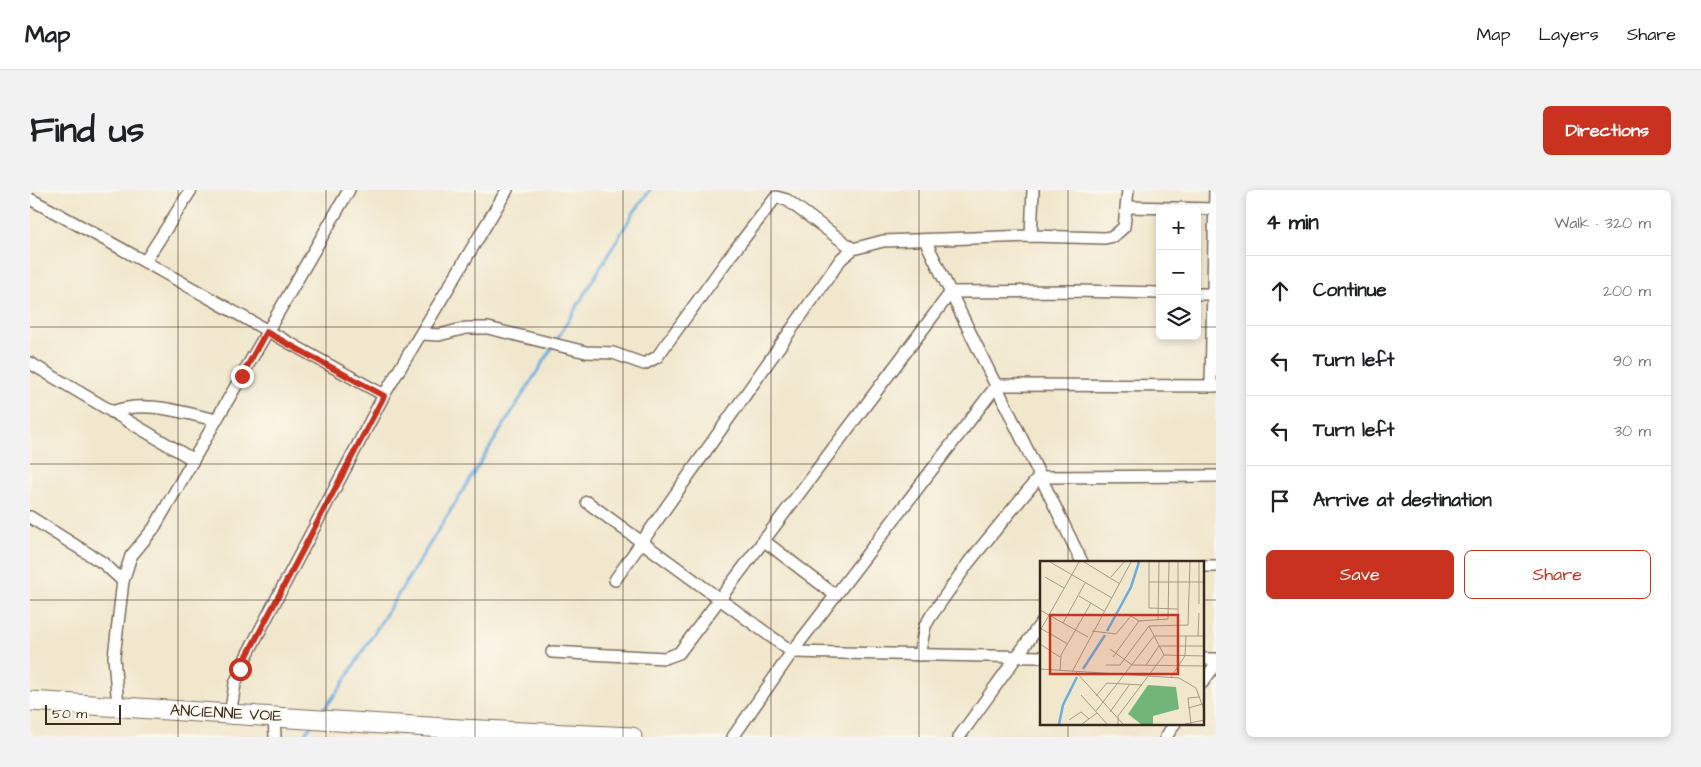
<!DOCTYPE html>
<meta charset="utf-8">
<style>
body{margin:0;font-family:"Architects Daughter",sans-serif;background:#f2f2f2;color:#202124}
.controls{position:absolute;right:15px;top:15px;display:grid;overflow:hidden;border-radius:8px;box-shadow:0 2px 8px #0003}
.controls button{width:45px;height:45px;display:grid;place-items:center;padding:0;border:0;border-bottom:1px solid #e0e0e0;background:#fff;color:#202124;font:25px sans-serif}
.scale{position:absolute;left:15px;bottom:12px;width:76px;box-sizing:border-box;padding-left:5px;border:2px solid #3b2a1e;border-top:0;font-size:14px;line-height:18px;white-space:nowrap;color:#3b2a1e;-webkit-text-stroke:4px #fbf7ec;paint-order:stroke}
.stop{position:absolute;width:15px;height:15px;margin:-11px;border:4px solid #c8321e;border-radius:50%;background:#fff}
.stop.end{background:#c8321e;border-color:#fff;box-shadow:0 1px 5px #0008}
.list{margin:0;padding:0;list-style:none}
h2{display:flex;justify-content:space-between;align-items:center;height:65px;margin:0;padding:0 20px;font-size:21px}
h2 small{font-size:16px;font-weight:400;color:#757577}
.list li{display:grid;grid-template-columns:32px 1fr auto;gap:15px;align-items:center;box-sizing:border-box;height:70px;padding:0 20px;border-top:1px solid #e0e0e0}
.list b{display:block;font-size:19px;white-space:nowrap}
.list em{font-size:16px;font-style:normal;color:#757577}
.actions{display:flex;gap:10px;padding:15px 20px}
.actions a{flex:1;padding:11px 0;border:1px solid #c8321e;border-radius:8px;text-align:center;font-size:18px;color:#c8321e}
.actions .main{background:#c8321e;color:#fff}
.icon{flex:none;width:28px;height:28px;fill:none;stroke:currentColor;stroke-width:2;stroke-linecap:round;stroke-linejoin:round}
.map{position:relative;flex:none;width:1186px;height:547px;overflow:hidden;border-radius:8px}
header{display:flex;align-items:center;gap:30px;box-sizing:border-box;height:70px;padding:0 25px;background:#fff;border-bottom:1px solid #e0e0e0}
header strong{font-size:24px}
nav{display:flex;gap:28px;margin-inline-start:auto;font-size:18px}
.intro{display:flex;align-items:center;justify-content:space-between;box-sizing:border-box;height:120px;padding:0 30px}
h1{margin:0;font-size:35px}
.button{padding:12px 22px;border-radius:8px;background:#c8321e;color:#fff;font-size:18px;font-weight:700}
main{display:flex;gap:30px;padding:0 30px}
aside{flex:1;background:#fff;border-radius:8px;box-shadow:0 2px 8px #0003}
.map>svg:first-child{display:block}
.lines{fill:none;stroke-linecap:round;stroke-linejoin:round}
.stream{stroke:#6baddf;stroke-width:3}
.street-casing{stroke:#7b6c5b;stroke-width:14}
.primary-casing{stroke:#7b6c5b;stroke-width:21}
.street{stroke:#fff;stroke-width:11}
.primary{stroke:#fff;stroke-width:19}
.route{stroke:#c8321e;stroke-width:6}
.grid{fill:none;stroke:#3b2a1e;stroke-width:1;stroke-opacity:0.55}
.labels{text-anchor:middle;dominant-baseline:central;stroke-width:4;stroke-linejoin:round;paint-order:stroke}
.street-label{font-size:16px;fill:#3b2a1e;stroke:#fbf7ec}
.inset-river{fill:none;stroke:#6baddf;stroke-width:2.5}
.inset-road{fill:none;stroke:#a89b87;stroke-width:1}
.view{fill:#c8321e;fill-opacity:0.15;stroke:#c8321e;stroke-width:2.5}
.inset-edge{fill:none;stroke:#3b2a1e;stroke-width:2.5}
</style>
<header>
<strong>Map</strong>
<nav><a>Map</a><a>Layers</a><a>Share</a></nav>
</header>
<div class="intro"><h1>Find us</h1><a class="button">Directions</a></div>
<main>
<div class="map">
<svg width="1186" height="547" viewBox="0 0 1186 547">
<rect width="100%" height="100%" fill="#fbf7ec"/>
<filter id="ink" filterUnits="userSpaceOnUse"><feTurbulence type="fractalNoise" baseFrequency=".02" numOctaves="2"/><feDisplacementMap in="SourceGraphic" scale="10" xChannelSelector="R" yChannelSelector="G"/><feConvolveMatrix kernelMatrix="1 2 1 2 8 2 1 2 1" color-interpolation-filters="sRGB"/></filter>
<filter id="wash" filterUnits="userSpaceOnUse"><feTurbulence type="fractalNoise" baseFrequency=".0096" numOctaves="4" result="noise"/><feDisplacementMap in="SourceGraphic" scale="20" xChannelSelector="R" yChannelSelector="G"/><feGaussianBlur stdDeviation="1.12" result="paint"/><feColorMatrix in="noise" values="0 0 0 0 0 0 0 0 0 0 0 0 0 0 0 0 0 1.4 0 .05"/><feComposite in="paint" operator="in"/></filter>
<g filter="url(#wash)">
<rect width="100%" height="100%" fill="#f1e7cd"/>
<g class="lines">
<g class="stream">
<path d="M 526,151 L 604,22 L 620,0"/>
<path d="M 291,523 L 310,498 L 523,156"/>
<path d="M 272,547 L 281,536"/>
</g>
</g>
</g>
<g filter="url(#ink)">
<g class="lines">
<defs>
<g id="street">
<path d="M 0,9 C 119,72 235,141 354,205"/>
<path d="M 1098,17 L 1185,19"/>
<path d="M 1001,46 L 1003,0"/>
<path d="M 895,50 L 1052,372"/>
<path d="M 116,70 L 161,0"/>
<path d="M 1167,104 L 1186,104"/>
<path d="M 393,144 L 409,145 L 436,138 L 458,138 L 556,162 L 583,163 L 614,174 L 627,167 L 698,69 L 746,7 L 757,10 L 823,59"/>
<path d="M 0,173 L 162,269"/>
<path d="M 1181,196 L 1185,0"/>
<path d="M 82,222 C 115,209 153,223 186,230"/>
<path d="M 557,312 L 762,462 L 1011,467"/>
<path d="M 0,327 L 73,373 L 93,391"/>
<path d="M 733,350 L 805,405"/>
<path d="M 1172,376 L 1186,376"/>
<path d="M 585,390 L 799,86 L 811,69 L 823,59 L 853,51 L 1001,46 L 1075,48 L 1084,46 L 1094,37 L 1098,0"/>
<path d="M 522,462 L 635,468 L 649,463 L 921,102 L 1046,101 L 1130,103"/>
<path d="M 889,465 L 895,436 L 901,426 L 939,372 L 1009,287 L 1186,286"/>
<path d="M 1172,469 L 1186,469"/>
<path d="M 1172,493 L 1186,474"/>
<path d="M 88,516 L 84,467 L 93,391 L 101,366 L 124,338 L 319,0"/>
<path d="M 200,525 L 205,494 L 217,465 L 354,205 L 477,0"/>
<path d="M 244,525 L 245,547"/>
<path d="M 703,547 L 762,462 L 967,195 L 1186,196"/>
<path d="M 929,547 L 1011,433"/>
<path d="M 1136,547 L 1145,533"/>
</g>
<path id="primary" d="M 0,511 L 430,539 L 602,547"/>
</defs>
<use href="#street" class="street-casing"/>
<use href="#primary" class="primary-casing"/>
<use href="#street" class="street"/>
<use href="#primary" class="primary"/>
</g>
</g>
<g class="lines" filter="url(#ink)">
<path class="route" d="M 210,479 L 354,206 L 236,142 L 212,186"/>
</g>
<path class="grid" d="M 148,0 L 148,547M 296,0 L 296,547M 445,0 L 445,547M 593,0 L 593,547M 741,0 L 741,547M 889,0 L 889,547M 1038,0 L 1038,372M 0,137 L 1130,137M 1167,137 L 1186,137M 0,274 L 1186,274M 0,410 L 1011,410M 1172,410 L 1186,410M 1038,533 L 1038,547"/>
<g class="labels">
<g class="street-label">
<text transform="translate(196 523) rotate(3)">ANCIENNE VOIE</text>
</g>
</g>
<g transform="translate(1010 371)">
<rect width="164" height="164" fill="#f1e7cd"/>
<path d="M 108,124 L 136,126 L 139,148 L 113,155 L 113,163 L 101,163 L 88,153 Z" fill="#72b578"/>
<path class="inset-river" d="M 67,70 L 91,26 L 99,1M 43,108 L 65,74M 19,163 L 23,144 L 37,116"/>
<path class="inset-road" d="M 10,1 L 72,37M 44,1 L 80,23M 109,1 L 109,47 L 138,48M 5,16 L 24,27M 71,16 L 84,1M 109,21 L 164,21M 39,35 L 64,50M 159,43 L 159,1M 0,49 L 48,76M 118,59 L 119,1M 23,62 L 45,22M 109,65 L 124,94M 0,67 L 28,83M 0,70 L 39,1M 52,70 L 76,73 L 91,55 L 99,60M 138,75 L 138,1M 158,75 L 159,52M 0,83 L 20,96M 70,88 L 92,104 L 164,105M 124,94 L 164,95M 73,96 L 99,60 L 128,58 L 129,1M 66,104 L 80,104 L 109,65 L 148,64 L 150,1M 106,104 L 119,85 L 164,85M 0,108 L 139,117 L 156,127 L 164,149M 20,110 L 21,94 L 51,42M 32,111 L 91,1M 36,111 L 83,163M 131,116 L 145,95 L 146,75M 0,128 L 0,108M 41,134 L 67,163M 56,135 L 67,122 L 102,124M 148,147 L 163,143M 56,150 L 114,75 L 164,75M 70,151 L 90,123M 29,159 L 41,151 L 49,158M 42,163 L 57,152M 78,163 L 78,155 L 124,94M 145,163 L 164,159M 151,163 L 148,137 L 160,136"/>
<path class="view" d="M 10,54 L 138,54 L 138,113 L 10,113 Z"/>
<rect width="164" height="164" class="inset-edge"/>
</g>
</svg>
<div class="controls">
<button>+</button>
<button>−</button>
<button><svg class="icon" aria-label="layers" viewBox="0 0 24 24"><path d="M12 4l9 5-9 5-9-5zM3 14l9 5 9-5"/></svg></button>
</div>
<div class="scale">50 m</div>
<div class="stop" style="left:210px;top:479px"></div>
<div class="stop end" style="left:212px;top:186px"></div>
</div>
<aside>
<h2>4 min<small>Walk · 320 m</small></h2>
<ul class="list">
<li><svg class="icon" aria-label="ahead" viewBox="0 0 24 24"><path d="M12 20V5M6 11l6-6 6 6"/></svg><div><b>Continue</b></div><em>200 m</em></li>
<li><svg class="icon" aria-label="left" viewBox="0 0 24 24"><path d="M17 20v-9H6M10 6l-5 5 5 5"/></svg><div><b>Turn left</b></div><em>90 m</em></li>
<li><svg class="icon" aria-label="left" viewBox="0 0 24 24"><path d="M17 20v-9H6M10 6l-5 5 5 5"/></svg><div><b>Turn left</b></div><em>30 m</em></li>
<li><svg class="icon" aria-label="arrive" viewBox="0 0 24 24"><path d="M6 21V4h12l-3 4 3 4H6"/></svg><div><b>Arrive at destination</b></div></li>
</ul>
<div class="actions"><a class="main">Save</a><a>Share</a></div>
</aside>
</main>
